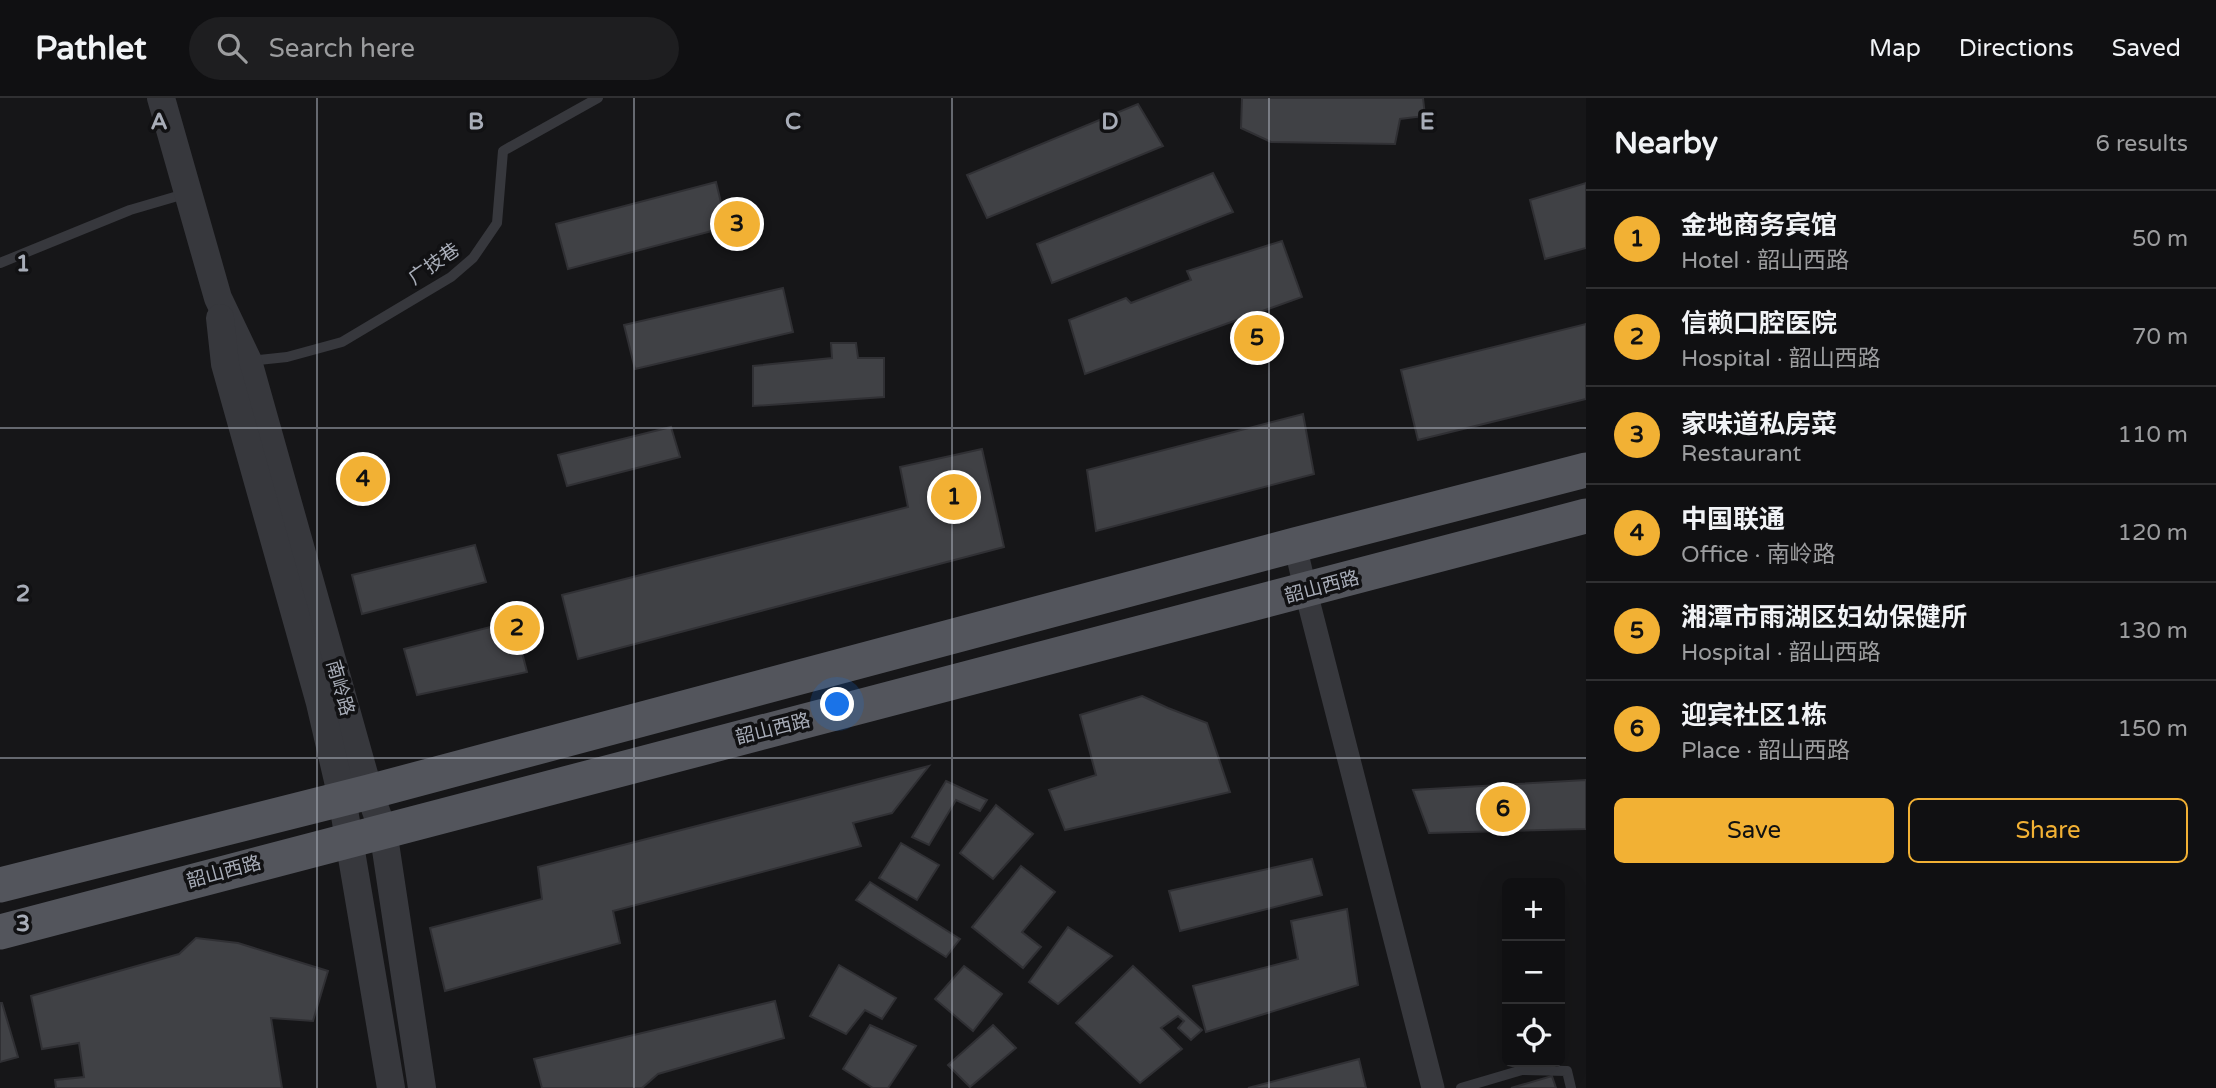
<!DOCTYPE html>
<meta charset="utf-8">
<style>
body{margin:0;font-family:"Varela Round","Noto Sans SC",sans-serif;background:#1e1e20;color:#f1f3f6}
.controls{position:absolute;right:21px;bottom:21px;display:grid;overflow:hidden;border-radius:10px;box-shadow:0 7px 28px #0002}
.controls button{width:63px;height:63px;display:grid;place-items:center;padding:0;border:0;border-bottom:2px solid #303032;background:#101012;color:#f1f3f6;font:35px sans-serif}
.you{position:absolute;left:838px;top:607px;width:24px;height:24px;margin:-18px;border:5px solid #fff;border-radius:50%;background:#1a73e8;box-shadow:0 0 0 10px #1a73e833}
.badge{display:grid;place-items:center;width:46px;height:46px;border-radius:50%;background:#f2b134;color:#111;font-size:23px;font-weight:700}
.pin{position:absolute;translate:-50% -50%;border:4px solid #fff;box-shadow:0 2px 7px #0006}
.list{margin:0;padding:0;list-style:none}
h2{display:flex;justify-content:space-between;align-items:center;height:91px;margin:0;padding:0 28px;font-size:30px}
h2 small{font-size:23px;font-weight:400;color:#9c9d9f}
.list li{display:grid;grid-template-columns:46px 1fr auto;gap:21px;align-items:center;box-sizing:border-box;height:98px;padding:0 28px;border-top:2px solid #303032}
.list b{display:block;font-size:26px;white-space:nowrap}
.list p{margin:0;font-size:23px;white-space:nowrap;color:#9c9d9f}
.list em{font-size:23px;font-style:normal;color:#9c9d9f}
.actions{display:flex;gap:14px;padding:21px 28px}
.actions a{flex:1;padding:16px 0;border:2px solid #f2b134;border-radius:10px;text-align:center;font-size:24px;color:#f2b134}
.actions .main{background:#f2b134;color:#111}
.icon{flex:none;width:38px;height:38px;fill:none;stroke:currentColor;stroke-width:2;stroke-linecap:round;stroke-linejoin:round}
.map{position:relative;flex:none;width:1586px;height:990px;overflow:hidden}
header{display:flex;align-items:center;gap:42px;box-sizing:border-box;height:98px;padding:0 35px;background:#101012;border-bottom:2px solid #303032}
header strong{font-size:33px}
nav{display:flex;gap:38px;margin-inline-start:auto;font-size:24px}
.search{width:490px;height:63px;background:#1e1e20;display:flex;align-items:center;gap:18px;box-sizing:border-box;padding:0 24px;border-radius:38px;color:#9c9d9f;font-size:26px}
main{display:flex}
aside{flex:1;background:#101012}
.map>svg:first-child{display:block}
.building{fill:#404145;stroke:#303034;stroke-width:2}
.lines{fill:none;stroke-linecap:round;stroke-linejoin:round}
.service{stroke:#37383d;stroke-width:10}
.minor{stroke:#37383d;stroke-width:23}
.tertiary{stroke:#37383d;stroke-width:28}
.primary{stroke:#53555c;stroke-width:35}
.grid{fill:none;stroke:#a8adb8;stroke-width:2;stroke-opacity:0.55}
.labels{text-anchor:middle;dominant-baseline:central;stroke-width:7;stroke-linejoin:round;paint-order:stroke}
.street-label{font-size:19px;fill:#a8adb8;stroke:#111113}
.grid-label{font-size:23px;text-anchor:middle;font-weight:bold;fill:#a8adb8;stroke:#111113;stroke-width:7;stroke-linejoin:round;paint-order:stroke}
</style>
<header>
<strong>Pathlet</strong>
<div class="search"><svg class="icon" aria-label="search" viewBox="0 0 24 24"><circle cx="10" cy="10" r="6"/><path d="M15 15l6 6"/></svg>Search here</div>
<nav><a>Map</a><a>Directions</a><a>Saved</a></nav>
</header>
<main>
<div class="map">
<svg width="1586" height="990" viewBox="0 0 1586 990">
<rect width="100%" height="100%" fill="#161618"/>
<g class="building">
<path d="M 1242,0 L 1423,0 L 1425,18 L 1400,21 L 1395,46 L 1271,44 L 1241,30 Z"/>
<path d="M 1138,6 L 1163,48 L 987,120 L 967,77 Z"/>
<path d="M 1213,75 L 1233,114 L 1052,185 L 1037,146 Z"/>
<path d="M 716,84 L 727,129 L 568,171 L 556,126 Z"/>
<path d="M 1586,85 L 1586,150 L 1545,161 L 1530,102 Z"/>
<path d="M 1282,143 L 1302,199 L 1085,276 L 1069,222 L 1126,200 L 1131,205 L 1191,182 L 1187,173 Z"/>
<path d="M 783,190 L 793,234 L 635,271 L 624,227 Z"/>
<path d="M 1586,226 L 1586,301 L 1418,342 L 1401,272 Z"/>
<path d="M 831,245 L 856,245 L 858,260 L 884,260 L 884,299 L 753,308 L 753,268 L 832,260 Z"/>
<path d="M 1303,316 L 1314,376 L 1096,433 L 1087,372 Z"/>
<path d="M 671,329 L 680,359 L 567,388 L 558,357 Z"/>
<path d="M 982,351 L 1004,449 L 578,561 L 562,497 L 908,409 L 900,369 Z"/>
<path d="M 475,447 L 486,484 L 362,516 L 352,477 Z"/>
<path d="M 514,523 L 527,574 L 417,597 L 404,551 Z"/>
<path d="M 1142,598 L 1168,610 L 1207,625 L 1230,694 L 1065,732 L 1049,692 L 1096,677 L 1080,617 Z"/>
<path d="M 929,668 L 892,715 L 853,725 L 861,748 L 613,813 L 620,845 L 445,893 L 430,830 L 542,801 L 538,769 Z"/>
<path d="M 1586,682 L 1586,731 L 1429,735 L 1413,692 Z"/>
<path d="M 946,683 L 987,702 L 980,713 L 956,702 L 929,747 L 912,739 Z"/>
<path d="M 996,707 L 1033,736 L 993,781 L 960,755 Z"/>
<path d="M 901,745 L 939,767 L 917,802 L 879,780 Z"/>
<path d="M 1312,761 L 1322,797 L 1180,833 L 1169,793 Z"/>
<path d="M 1021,768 L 1055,794 L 1022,834 L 1041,849 L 1023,870 L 972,829 Z"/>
<path d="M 870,784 L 960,841 L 946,859 L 856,802 Z"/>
<path d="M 1347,811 L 1358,887 L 1206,934 L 1193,888 L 1298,861 L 1291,823 Z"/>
<path d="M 1068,829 L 1112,858 L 1058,906 L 1029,884 Z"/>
<path d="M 196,840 L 238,845 L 328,873 L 313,923 L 271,920 L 282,990 L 56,990 L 55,982 L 84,979 L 79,945 L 42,951 L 31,898 L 179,856 Z"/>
<path d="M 839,867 L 896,900 L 882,921 L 865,912 L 846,936 L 810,918 Z"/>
<path d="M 964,868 L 1002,896 L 973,933 L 935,901 Z"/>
<path d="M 1133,868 L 1202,932 L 1191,942 L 1178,930 L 1184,923 L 1178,918 L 1161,930 L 1182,951 L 1140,985 L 1076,925 Z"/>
<path d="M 775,903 L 784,940 L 658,976 L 642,990 L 542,990 L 534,961 Z"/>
<path d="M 0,905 L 2,905 L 18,959 L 0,964 Z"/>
<path d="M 870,927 L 916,948 L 888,990 L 873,990 L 843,971 Z"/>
<path d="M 993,927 L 1016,950 L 970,989 L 948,967 Z"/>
<path d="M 1359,961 L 1366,990 L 1248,990 Z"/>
<path d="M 1552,978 L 1556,990 L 1511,990 Z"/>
</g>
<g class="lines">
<g class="service">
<path d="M 0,165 L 130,112 L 188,95"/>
<path d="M 250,263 L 287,259 L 342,244 L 451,179 L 473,160 L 497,125 L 503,53 L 598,0"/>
<path d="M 1461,990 L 1522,972 L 1567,973 L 1571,990"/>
</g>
<path class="minor" d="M 1295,447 L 1306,494 L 1433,990"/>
<g class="tertiary">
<path d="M 161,0 L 218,200 L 248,263 L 369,694 L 383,732 L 422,990"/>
<path d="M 220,220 L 225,266 L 320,605 L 342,700 L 391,990"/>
</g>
<g class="primary">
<path d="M 0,787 L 369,694 L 1295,447 L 1586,372"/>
<path d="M 0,834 C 528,693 1059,561 1586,418"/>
</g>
</g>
<path class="grid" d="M 317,0 L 317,990M 634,0 L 634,990M 952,0 L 952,990M 1269,0 L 1269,990M 0,330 L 1586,330M 0,660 L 1586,660"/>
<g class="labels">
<g class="street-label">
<text transform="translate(434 166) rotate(-35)">广技巷</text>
<text transform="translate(1322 489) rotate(-15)">韶山西路</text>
<text transform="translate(340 590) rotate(74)">南岭路</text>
<text transform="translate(773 631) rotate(-14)">韶山西路</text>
<text transform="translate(224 774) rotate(-15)">韶山西路</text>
</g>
</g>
<g class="grid-label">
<text x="159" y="31">A</text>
<text x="476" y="31">B</text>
<text x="793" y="31">C</text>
<text x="1110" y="31">D</text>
<text x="1427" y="31">E</text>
<text x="23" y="173">1</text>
<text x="23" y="503">2</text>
<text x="23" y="833">3</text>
</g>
</svg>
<div class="controls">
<button>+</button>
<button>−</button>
<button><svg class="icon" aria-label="locate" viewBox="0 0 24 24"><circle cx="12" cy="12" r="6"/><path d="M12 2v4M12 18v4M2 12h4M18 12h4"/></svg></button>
</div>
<div class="you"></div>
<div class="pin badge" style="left:954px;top:399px">1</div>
<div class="pin badge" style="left:517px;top:530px">2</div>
<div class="pin badge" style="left:737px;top:126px">3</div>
<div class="pin badge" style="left:363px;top:381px">4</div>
<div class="pin badge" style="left:1257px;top:240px">5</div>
<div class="pin badge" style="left:1503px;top:711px">6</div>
</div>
<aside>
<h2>Nearby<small>6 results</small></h2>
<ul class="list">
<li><span class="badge">1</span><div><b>金地商务宾馆</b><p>Hotel · 韶山西路</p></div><em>50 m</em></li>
<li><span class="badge">2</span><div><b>信赖口腔医院</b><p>Hospital · 韶山西路</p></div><em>70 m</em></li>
<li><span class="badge">3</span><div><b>家味道私房菜</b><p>Restaurant</p></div><em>110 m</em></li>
<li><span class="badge">4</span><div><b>中国联通</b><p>Office · 南岭路</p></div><em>120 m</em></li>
<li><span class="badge">5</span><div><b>湘潭市雨湖区妇幼保健所</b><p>Hospital · 韶山西路</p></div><em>130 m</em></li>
<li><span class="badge">6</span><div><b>迎宾社区1栋</b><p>Place · 韶山西路</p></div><em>150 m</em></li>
</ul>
<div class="actions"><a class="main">Save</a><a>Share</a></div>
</aside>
</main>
